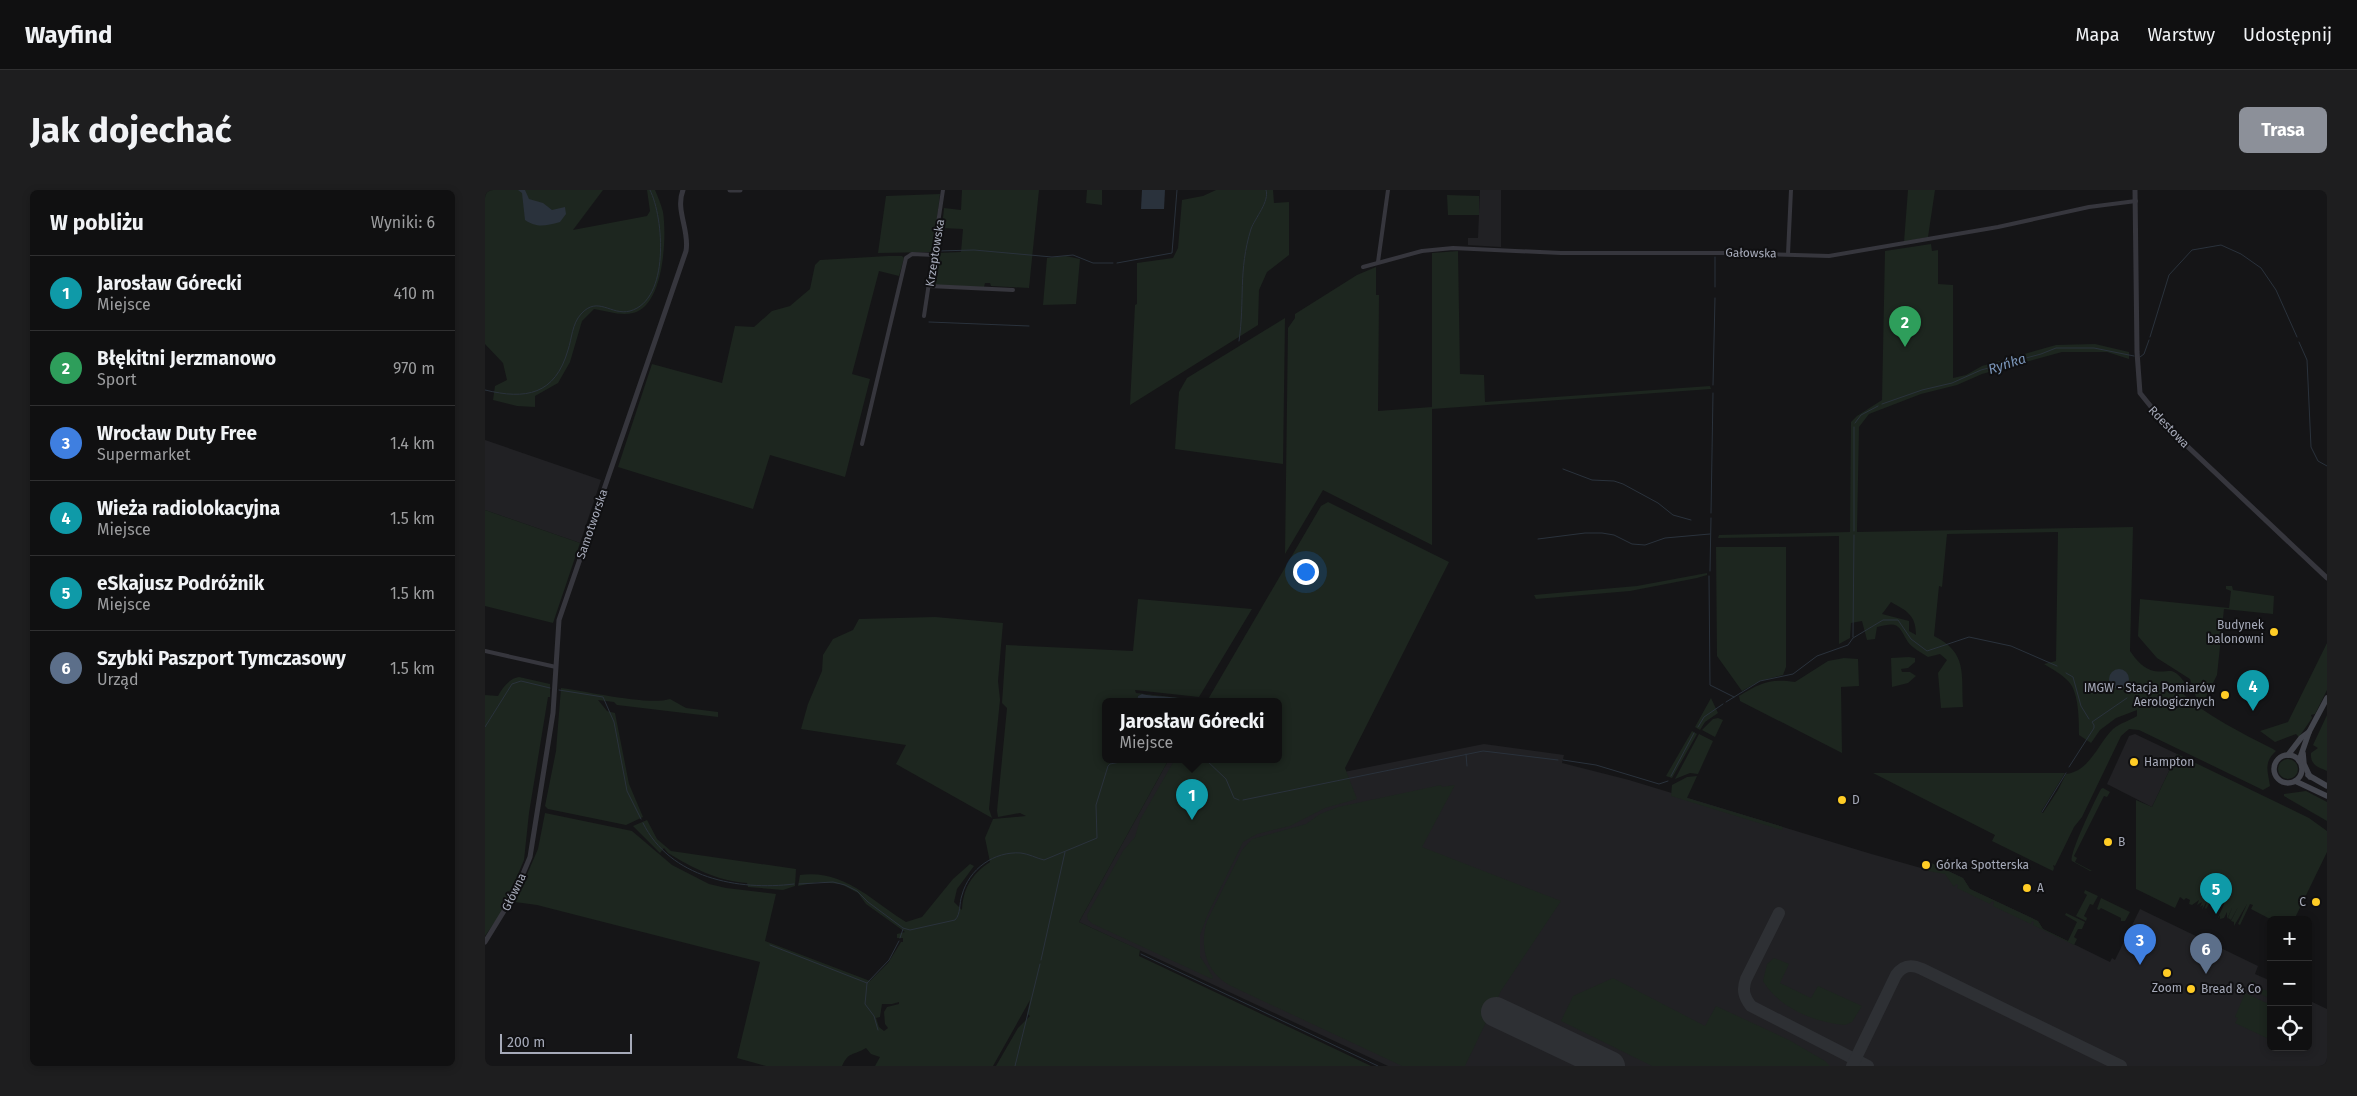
<!DOCTYPE html>
<html lang="pl">
<meta charset="utf-8">
<style>
body{margin:0;font-family:"Fira Sans",sans-serif;background:#1e1e1f;color:#f1f3f6}
.controls{position:absolute;right:15px;bottom:15px;display:grid;overflow:hidden;border-radius:8px;box-shadow:0 2px 8px #0003}
.controls button{width:45px;height:45px;display:grid;place-items:center;padding:0;border:0;border-bottom:1px solid #303031;background:#101011;color:#f1f3f6;font:25px sans-serif}
.scale{position:absolute;left:15px;bottom:12px;width:132px;box-sizing:border-box;padding-left:5px;border:2px solid #a6aab9;border-top:0;font-size:14px;line-height:18px;white-space:nowrap;color:#a6aab9;-webkit-text-stroke:4px #101012;paint-order:stroke}
.you{position:absolute;left:820px;top:381px;width:18px;height:18px;margin:-12px;border:4px solid #fff;border-radius:50%;background:#1a73e8;box-shadow:0 0 0 8px #1a73e833}
.badge{display:grid;place-items:center;width:32px;height:32px;border-radius:50%;background:#8c9099;color:#fff;font-size:16px;font-weight:700}
.pin{position:absolute;translate:-50% -41px;filter:drop-shadow(0 1px 2px #0008)}
.pin::after{content:'';position:absolute;top:26px;width:18px;height:15px;background:inherit;clip-path:polygon(0 0,100% 0,50% 100%)}
.popup{position:absolute;left:617px;top:508px;width:180px;height:65px;box-sizing:border-box;display:grid;place-content:center;border-radius:8px;background:#101011;filter:drop-shadow(0 1px 4px #0005);font-size:16px;white-space:nowrap;color:#9c9d9f}
.popup b{font-size:19px;color:#f1f3f6}
.popup::after{content:'';position:absolute;left:50%;top:100%;margin-left:-10px;border:10px solid transparent;border-top-color:#101011}
.list{margin:0;padding:0;list-style:none}
h2{display:flex;justify-content:space-between;align-items:center;height:65px;margin:0;padding:0 20px;font-size:21px}
h2 small{font-size:16px;font-weight:400;color:#9c9d9f}
.list li{display:grid;grid-template-columns:32px 1fr auto;gap:15px;align-items:center;box-sizing:border-box;height:75px;padding:0 20px;border-top:1px solid #303031}
.list b{display:block;font-size:19px;white-space:nowrap}
.list p{margin:0;font-size:16px;white-space:nowrap;color:#9c9d9f}
.list em{font-size:16px;font-style:normal;color:#9c9d9f}
.icon{flex:none;width:28px;height:28px;fill:none;stroke:currentColor;stroke-width:2;stroke-linecap:round;stroke-linejoin:round}
.map{position:relative;flex:none;width:1842px;height:876px;overflow:hidden;border-radius:8px}
header{display:flex;align-items:center;gap:30px;box-sizing:border-box;height:70px;padding:0 25px;background:#101011;border-bottom:1px solid #303031}
header strong{font-size:24px}
nav{display:flex;gap:28px;margin-inline-start:auto;font-size:18px}
.intro{display:flex;align-items:center;justify-content:space-between;box-sizing:border-box;height:120px;padding:0 30px}
h1{margin:0;font-size:35px}
.button{padding:12px 22px;border-radius:8px;background:#8c9099;color:#fff;font-size:18px;font-weight:700}
main{display:flex;gap:30px;padding:0 30px}
aside{flex:1;background:#101011;border-radius:8px;box-shadow:0 2px 8px #0003}
.map>svg:first-child{display:block}
.built{fill:#212124}
.green{fill:#1d261f;fill-rule:evenodd}
.water{fill:#2a323c}
.lines{fill:none;stroke-linecap:round;stroke-linejoin:round}
.stream{stroke:#2a323c;stroke-width:1}
.taxiway{stroke:#2e3034;stroke-width:12}
.runway{stroke:#2e3034;stroke-width:30}
.minor{stroke:#36363d;stroke-width:4}
.tertiary{stroke:#36363d;stroke-width:5}
.secondary{stroke:#43454d;stroke-width:5.5}
.poi-dot{fill:#ffcc25;stroke:#101012;stroke-width:2}
.labels{text-anchor:middle;dominant-baseline:central;stroke-width:4;stroke-linejoin:round;paint-order:stroke}
.street-label{font-size:12px;fill:#a6aab9;stroke:#101012}
.poi-label{font-size:12px;fill:#a6aab9;stroke:#101012;text-anchor:start}
.water-label{font-size:14px;font-style:italic;fill:#7994b7;stroke:#101012}
</style>
<header>
<strong>Wayfind</strong>
<nav><a>Mapa</a><a>Warstwy</a><a>Udostępnij</a></nav>
</header>
<div class="intro"><h1>Jak dojechać</h1><a class="button">Trasa</a></div>
<main>
<aside>
<h2>W pobliżu<small>Wyniki: 6</small></h2>
<ul class="list">
<li><span class="badge" style="background:#0f9aa8">1</span><div><b>Jarosław Górecki</b><p>Miejsce</p></div><em>410 m</em></li>
<li><span class="badge" style="background:#2e9e5b">2</span><div><b>Błękitni Jerzmanowo</b><p>Sport</p></div><em>970 m</em></li>
<li><span class="badge" style="background:#3f7fe0">3</span><div><b>Wrocław Duty Free</b><p>Supermarket</p></div><em>1.4 km</em></li>
<li><span class="badge" style="background:#0f9aa8">4</span><div><b>Wieża radiolokacyjna</b><p>Miejsce</p></div><em>1.5 km</em></li>
<li><span class="badge" style="background:#0f9aa8">5</span><div><b>eSkajusz Podróżnik</b><p>Miejsce</p></div><em>1.5 km</em></li>
<li><span class="badge" style="background:#5c6f8a">6</span><div><b>Szybki Paszport Tymczasowy</b><p>Urząd</p></div><em>1.5 km</em></li>
</ul>
</aside>
<div class="map">
<svg width="1842" height="876" viewBox="0 0 1842 876">
<rect width="100%" height="100%" fill="#151517"/>
<g class="built">
<path d="M 995,0 L 1016,0 L 1016,57 L 983,55 L 983,48 L 993,48 Z"/>
<path d="M 0,250 L 116,290 L 95,353 L 0,320 Z"/>
<path d="M 1650,544 L 1692,564 L 1667,617 L 1622,594 L 1644,546 Z"/>
<path d="M 999,554 L 1079,565 L 1077,573 L 1144,590 L 1383,663 L 1443,680 L 1446,673 L 1478,688 L 1485,699 L 1553,731 L 1558,739 L 1625,772 L 1627,768 L 1630,770 L 1655,719 L 1773,776 L 1770,784 L 1786,791 L 1786,857 L 1823,857 L 1823,810 L 1842,819 L 1842,876 L 903,876 L 594,732 L 684,569 L 793,569 L 849,584 Z"/>
</g>
<g class="green">
<path d="M 0,0 L 118,0 L 88,40 L 162,26 L 165,21 L 162,0 L 170,0 C 173,7 176,14 178,22 C 182,47 179,116 148,123 C 135,126 122,121 109,119 L 97,131 L 85,172 L 73,193 L 50,206 L 50,217 L 32,216 L 8,210 L 10,196 L 22,190 L 18,173 L 0,154 Z"/>
<path d="M 477,0 L 554,0 L 544,98 L 506,96 L 505,93 L 500,93 L 499,97 L 451,95 L 448,92 L 452,63 L 476,62 L 478,39 L 457,38 L 459,18 L 476,20 Z"/>
<path d="M 602,0 L 617,0 L 617,15 L 601,13 Z"/>
<path d="M 731,0 L 788,0 L 789,13 L 804,12 L 804,65 L 782,82 L 774,100 L 773,135 L 645,215 L 650,115 L 652,114 L 652,73 L 688,68 L 693,58 L 697,10 L 718,6 Z"/>
<path d="M 1423,0 L 1450,0 L 1443,47 L 1419,52 Z"/>
<path d="M 455,4 L 448,62 L 393,63 L 401,6 Z"/>
<path d="M 962,5 L 994,6 L 994,25 L 963,25 Z"/>
<path d="M 1446,54 L 1447,61 L 1453,60 L 1453,94 L 1468,95 L 1468,188 L 1481,185 L 1497,176 L 1571,155 L 1610,154 L 1644,162 L 1644,169 L 1622,162 L 1577,162 L 1497,184 L 1472,195 L 1436,204 L 1384,224 L 1374,237 L 1372,342 L 1648,337 L 1645,461 C 1651,470 1659,479 1669,481 C 1686,484 1686,474 1700,493 L 1697,503 C 1723,527 1757,543 1788,559 L 1791,561 C 1778,573 1783,581 1785,596 L 1778,600 L 1654,540 L 1644,539 L 1636,546 L 1597,627 L 1589,637 L 1570,676 L 1568,675 L 1569,678 L 1568,681 L 1507,651 L 1510,645 L 1388,583 L 1580,583 L 1556,622 L 1558,623 L 1573,600 L 1581,584 C 1605,581 1612,555 1628,539 C 1635,533 1644,531 1652,526 L 1652,520 L 1631,528 L 1615,540 L 1606,553 L 1594,545 C 1594,531 1594,503 1584,492 C 1578,485 1567,479 1559,474 L 1571,471 L 1573,342 L 1462,344 L 1457,397 L 1454,396 L 1449,446 C 1483,463 1476,484 1478,517 L 1456,518 L 1453,483 L 1462,470 L 1455,464 L 1443,467 C 1437,463 1427,458 1423,452 C 1413,435 1414,431 1392,437 L 1390,449 L 1382,450 L 1377,431 L 1366,433 L 1365,448 L 1354,454 L 1354,346 L 1233,348 L 1234,345 L 1365,342 L 1366,232 L 1372,226 L 1397,210 L 1400,61 ZM 1406,412 C 1422,421 1431,425 1431,445 L 1424,441 L 1424,431 L 1397,424 Z"/>
<path d="M 973,61 L 975,184 L 999,185 L 1000,212 L 1225,196 L 1226,199 L 947,219 L 947,355 L 838,300 L 800,364 L 803,138 L 810,128 L 810,124 L 872,85 L 891,77 L 891,105 L 894,105 L 893,221 L 947,217 L 947,63 Z"/>
<path d="M 403,66 L 417,66 L 419,68 L 414,86 L 394,81 L 367,184 L 385,189 L 360,287 L 285,265 L 268,319 L 133,277 L 167,174 L 237,193 L 250,136 L 269,137 L 287,121 L 305,116 L 325,99 L 330,75 L 335,70 Z"/>
<path d="M 581,66 L 595,69 L 591,114 L 558,115 L 562,68 Z"/>
<path d="M 800,128 L 798,274 L 690,259 L 694,202 L 702,188 Z"/>
<path d="M 843,312 L 964,372 L 860,578 L 872,609 L 840,618 L 805,636 L 772,644 L 758,652 L 722,726 L 715,745 L 715,766 L 728,787 L 727,789 L 608,734 L 603,730 L 602,725 L 638,661 L 650,647 L 655,630 L 690,569 L 793,569 L 793,511 L 722,511 L 836,316 Z"/>
<path d="M 0,320 L 95,353 L 68,433 L 0,416 Z"/>
<path d="M 1231,357 L 1301,357 L 1301,477 L 1298,485 L 1275,491 L 1257,501 L 1232,466 Z"/>
<path d="M 1222,383 L 1222,385 L 1212,388 L 1145,401 L 1051,409 L 1049,405 L 1152,396 Z"/>
<path d="M 1741,396 L 1747,396 L 1748,400 L 1789,406 L 1788,424 L 1739,419 L 1732,485 L 1718,513 L 1711,507 L 1705,489 L 1672,468 L 1653,446 L 1655,409 L 1744,418 L 1746,401 L 1741,399 Z"/>
<path d="M 653,409 L 767,419 L 714,507 L 650,500 L 651,503 L 695,508 L 704,511 L 657,504 L 653,506 L 652,511 L 621,511 L 621,569 L 684,569 L 594,732 L 655,760 L 654,766 L 886,876 L 511,876 L 533,838 L 545,826 L 542,824 L 545,810 L 508,876 L 390,876 L 395,867 L 386,864 L 381,858 C 368,866 364,861 357,876 L 281,876 L 252,868 L 275,772 L 52,715 L 30,712 L 53,659 L 60,623 L 147,641 L 187,675 L 224,694 L 241,698 L 291,704 L 280,751 L 385,791 L 403,773 L 416,752 L 418,752 L 418,748 L 412,748 L 412,744 L 420,742 L 381,714 L 373,703 L 356,694 L 333,692 L 313,696 L 315,685 C 359,679 387,711 421,732 L 437,727 L 468,689 L 485,674 L 489,676 L 472,699 L 469,712 L 477,720 C 478,698 487,684 505,672 L 500,648 L 508,629 L 541,626 L 535,623 L 513,627 L 512,621 L 522,518 L 517,513 L 521,455 L 648,461 ZM 414,812 L 414,814 L 402,817 L 399,822 L 400,834 L 403,838 L 399,841 L 394,837 L 391,828 L 395,827 L 397,814 L 407,814 Z"/>
<path d="M 450,427 L 518,433 L 513,491 L 515,510 L 504,619 L 507,628 L 411,574 L 421,555 L 316,539 L 323,514 L 337,481 L 338,465 L 348,449 L 368,440 L 374,429 Z"/>
<path d="M 1842,453 L 1842,500 L 1830,524 L 1826,525 L 1827,528 L 1814,547 L 1811,544 L 1790,552 L 1775,541 L 1803,532 Z"/>
<path d="M 1424,467 L 1430,468 L 1430,472 L 1423,478 L 1416,479 L 1417,482 L 1425,482 L 1431,486 L 1423,493 L 1407,497 L 1406,468 Z"/>
<path d="M 1359,468 L 1373,469 L 1374,496 L 1356,497 L 1357,563 L 1255,511 L 1254,506 C 1275,493 1285,488 1310,492 L 1343,471 Z"/>
<path d="M 34,487 L 65,494 L 65,507 L 63,507 L 44,623 L 39,670 L 17,722 L 0,746 L 0,505 L 13,506 C 17,498 25,488 34,487 Z"/>
<path d="M 76,498 C 101,501 164,516 185,509 L 201,518 L 233,522 L 233,527 L 132,515 L 129,512 L 113,510 L 122,521 L 130,523 L 144,594 L 158,627 L 141,635 L 63,619 L 60,616 L 71,561 Z"/>
<path d="M 1226,508 L 1233,523 L 1220,532 L 1215,540 L 1210,537 Z"/>
<path d="M 1842,525 L 1842,581 C 1833,577 1825,575 1826,563 L 1833,558 L 1828,555 Z"/>
<path d="M 1233,528 L 1238,530 L 1230,547 L 1217,540 L 1228,529 Z"/>
<path d="M 1207,541 L 1212,544 L 1187,588 L 1181,586 Z"/>
<path d="M 1214,544 L 1228,551 L 1213,584 L 1205,583 L 1190,589 Z"/>
<path d="M 1692,564 L 1824,628 L 1842,641 L 1842,662 L 1809,730 L 1787,730 L 1766,719 L 1768,715 L 1765,714 L 1755,735 L 1753,734 L 1762,714 L 1749,736 L 1749,732 L 1746,731 L 1753,717 L 1746,730 L 1743,728 L 1747,718 L 1742,729 L 1742,722 L 1739,728 L 1735,729 L 1735,725 L 1732,730 L 1740,712 L 1737,715 L 1731,711 L 1729,717 L 1726,715 L 1728,711 L 1726,711 L 1721,719 L 1720,718 L 1722,711 L 1717,720 L 1718,715 L 1715,717 L 1717,712 L 1712,715 L 1714,710 L 1707,715 L 1704,714 L 1705,710 L 1701,708 L 1699,710 L 1695,707 L 1690,718 L 1651,699 L 1651,610 L 1667,617 Z"/>
<circle cx="1803" cy="579" r="10"/>
<path d="M 1212,586 L 1202,608 L 1298,637 L 1297,640 L 1186,606 L 1187,595 L 1202,587 Z"/>
<path d="M 956,595 L 957,597 L 970,595 L 937,657 L 1076,711 L 1016,801 L 980,876 L 917,876 L 746,796 C 721,783 714,757 722,731 L 757,660 L 767,649 L 821,634 L 835,624 L 853,617 Z"/>
<path d="M 1618,598 L 1625,602 L 1622,607 L 1619,606 L 1589,666 L 1592,668 L 1590,672 L 1607,681 L 1605,681 L 1587,671 C 1584,664 1610,610 1616,599 Z"/>
<path d="M 1821,601 L 1842,612 L 1842,631 L 1799,606 L 1799,604 Z"/>
<path d="M 162,630 L 172,649 L 186,661 L 311,679 L 310,696 L 298,700 L 263,697 L 262,693 C 232,691 208,678 183,663 L 179,658 L 175,663 L 148,636 Z"/>
<path d="M 1446,673 L 1478,688 L 1485,699 L 1553,731 L 1558,739 L 1583,751 L 1592,732 L 1580,725 L 1581,723 L 1600,732 L 1597,739 L 1593,739 L 1589,747 L 1592,749 L 1589,755 L 1585,753 L 1548,735 L 1549,732 L 1547,731 L 1546,734 L 1508,716 L 1509,712 L 1507,711 L 1505,714 L 1472,698 L 1473,695 L 1471,694 L 1469,697 L 1460,684 L 1443,681 Z"/>
<path d="M 1600,700 L 1613,706 L 1608,715 L 1605,714 L 1599,726 L 1602,728 L 1601,731 L 1591,726 L 1602,705 L 1599,703 Z"/>
<path d="M 1616,708 L 1645,722 L 1640,731 L 1636,731 L 1636,728 L 1616,718 L 1614,720 L 1612,719 Z"/>
<path d="M 1289,768 L 1304,774 L 1295,793 L 1326,808 L 1333,796 L 1377,816 L 1367,832 L 1360,835 C 1330,833 1293,817 1278,791 L 1282,774 Z"/>
<path d="M 1770,784 L 1767,790 L 1771,793 L 1770,795 L 1786,803 L 1786,809 L 1763,798 Z"/>
<path d="M 1128,788 L 1220,836 L 1231,816 L 1304,850 L 1340,871 L 1345,876 L 1167,876 L 1076,831 L 1088,806 Z"/>
<path d="M 1760,803 L 1786,815 L 1786,850 L 1750,833 L 1753,828 L 1750,827 Z"/>
</g>
<g class="water">
<path d="M 33,0 L 40,0 L 44,9 L 58,13 L 67,20 L 80,17 L 81,24 L 75,32 C 60,36 52,38 40,30 L 37,3 Z"/>
<path d="M 657,0 L 680,0 L 679,19 L 656,19 Z"/>
<circle cx="1634" cy="489" r="10"/>
<path d="M 657,504 C 668,507 695,506 703,511 L 652,511 L 653,506 Z"/>
</g>
<g class="lines">
<g class="stream">
<path d="M 453,61 L 489,60 L 567,67 L 588,65 L 608,73 L 628,73"/>
<path d="M 632,73 L 687,63 L 692,0"/>
<path d="M 1230,97 L 1230,67"/>
<path d="M 444,132 L 544,136"/>
<path d="M 1665,147 L 1684,85 L 1707,60 L 1736,55 L 1756,64 L 1776,78 L 1791,100 L 1812,147"/>
<path d="M 754,151 C 760,110 753,81 766,39 C 770,28 785,11 781,0"/>
<path d="M 1814,152 L 1822,170 L 1826,257 L 1833,271 L 1842,276"/>
<path d="M 1655,167 L 1659,164 L 1664,150"/>
<path d="M 1228,195 L 1230,108"/>
<path d="M 0,200 C 41,210 70,205 83,160 C 87,148 87,134 96,124 C 113,105 126,126 145,121 C 185,110 179,28 165,0"/>
<path d="M 1397,214 L 1437,200 L 1467,193 L 1496,180 L 1556,164 L 1571,158 L 1609,158 L 1649,166"/>
<path d="M 1370,233 L 1376,225 L 1393,216"/>
<path d="M 1078,279 L 1107,290 L 1129,291 L 1138,294 L 1173,313 L 1188,325 L 1206,330"/>
<path d="M 1226,323 L 1228,203"/>
<path d="M 1369,341 L 1369,237"/>
<path d="M 1053,349 L 1100,343 L 1117,343 L 1129,345 L 1147,354 L 1160,355 L 1180,348 L 1225,344"/>
<path d="M 1225,381 L 1226,328"/>
<path d="M 1224,386 L 1225,495 L 1249,507"/>
<path d="M 1368,447 L 1369,345"/>
<path d="M 1581,483 L 1588,487 L 1596,516 L 1604,529"/>
<path d="M 74,500 L 118,507 L 129,532 L 142,601 L 156,629"/>
<path d="M 1656,508 L 1674,508 L 1714,519"/>
<path d="M 1241,512 L 1275,491 L 1308,484 L 1332,466 L 1363,455 L 1368,448 L 1398,430 L 1413,430 L 1426,449 L 1442,461 L 1484,447 L 1526,456 L 1572,476"/>
<path d="M 0,537 L 27,494 L 36,491 L 65,498"/>
<path d="M 1213,537 L 1219,527 L 1238,514"/>
<path d="M 981,564 L 982,576"/>
<path d="M 720,569 L 741,589 L 749,608 L 754,610"/>
<path d="M 1078,570 L 1111,575 L 1174,594 L 1183,591"/>
<path d="M 1584,577 L 1609,538 L 1609,535 L 1607,532 L 1642,508"/>
<path d="M 1186,586 L 1209,543"/>
<path d="M 758,610 L 998,561 L 1073,570"/>
<path d="M 1557,622 L 1581,583"/>
<path d="M 158,633 C 185,688 253,701 309,694"/>
<path d="M 314,694 L 348,692 L 360,695 L 372,701 L 383,712 L 418,738 L 425,740 L 470,730 C 476,724 474,713 477,705 C 484,679 509,661 536,663 C 544,664 551,668 559,670 L 612,648 L 611,615 L 623,576 L 625,574 L 650,569"/>
<path d="M 415,748 L 418,739"/>
<path d="M 285,755 L 382,793"/>
<path d="M 656,764 L 893,876"/>
<path d="M 556,770 L 580,662"/>
<path d="M 393,840 L 389,826 L 380,814 L 382,793 L 404,770 L 414,751"/>
<path d="M 530,876 L 555,774"/>
</g>
<g class="taxiway">
<path d="M 1294,723 L 1261,789 C 1257,800 1259,807 1266,816 L 1383,876"/>
<path d="M 1367,876 L 1411,785 C 1418,775 1426,774 1437,779 L 1636,876"/>
</g>
<path class="runway" d="M 1011,822 L 1125,876"/>
<g class="minor">
<path d="M 1303,64 L 1306,0"/>
<path d="M 893,72 L 903,0"/>
<path d="M 878,77 L 937,61 L 968,58 L 1076,63 L 1245,63 L 1344,66 L 1513,37 L 1604,17 L 1651,11"/>
<path d="M 444,96 L 528,100"/>
<path d="M 439,126 L 458,0"/>
<path d="M 377,254 L 421,68 L 427,64 L 450,65"/>
<path d="M 0,461 L 71,477"/>
</g>
<g class="tertiary">
<path d="M 245,0 L 255,0"/>
<path d="M 1650,0 L 1652,162 L 1655,203 L 1684,239 L 1842,388"/>
<path d="M 0,752 L 30,703 L 45,667 L 68,523 L 74,430 L 201,61 C 205,41 190,20 198,0"/>
</g>
<g class="secondary">
<path d="M 1818,563 L 1819,574 L 1825,587"/>
<path d="M 1803,565 L 1816,548 L 1824,542"/>
<circle cx="1803" cy="579" r="14"/>
<path d="M 1814,571 L 1824,542 L 1842,508"/>
<path d="M 1823,585 L 1842,596"/>
<path d="M 1810,591 L 1842,606"/>
</g>
</g>
<g class="poi-dot">
<circle cx="1789" cy="442" r="5"/>
<circle cx="1740" cy="505" r="5"/>
<circle cx="1649" cy="572" r="5"/>
<circle cx="1357" cy="610" r="5"/>
<circle cx="1623" cy="652" r="5"/>
<circle cx="1441" cy="675" r="5"/>
<circle cx="1542" cy="698" r="5"/>
<circle cx="1831" cy="712" r="5"/>
<circle cx="1682" cy="783" r="5"/>
<circle cx="1706" cy="799" r="5"/>
</g>
<g class="labels">
<g class="street-label">
<text transform="translate(450 63) rotate(-81)">Krzeptowska</text>
<text transform="translate(1266 63) rotate(1)">Gałowska</text>
<text transform="translate(1684 237) rotate(46)">Rdestowa</text>
<text transform="translate(107 334) rotate(-71)">Samotworska</text>
<text transform="translate(29 702) rotate(-64)">Główna</text>
</g>
<g class="poi-label">
<text x="1779" y="435" text-anchor="end">Budynek<tspan x="1779" dy="14">balonowni</tspan></text>
<text x="1730" y="498" text-anchor="end">IMGW - Stacja Pomiarów<tspan x="1730" dy="14">Aerologicznych</tspan></text>
<text x="1659" y="572">Hampton</text>
<text x="1367" y="610">D</text>
<text x="1633" y="652">B</text>
<text x="1451" y="675">Górka Spotterska</text>
<text x="1552" y="698">A</text>
<text x="1821" y="712" text-anchor="end">C</text>
<text x="1682" y="798" text-anchor="middle">Zoom</text>
<text x="1716" y="799">Bread &amp; Co</text>
</g>
<g class="water-label">
<text transform="translate(1522 174) rotate(-18)">Ryńka</text>
</g>
</g>
</svg>
<div class="controls">
<button>+</button>
<button>−</button>
<button><svg class="icon" aria-label="locate" viewBox="0 0 24 24"><circle cx="12" cy="12" r="6"/><path d="M12 2v4M12 18v4M2 12h4M18 12h4"/></svg></button>
</div>
<div class="scale">200 m</div>
<div class="you"></div>
<div class="pin badge" style="left:707px;top:630px;background:#0f9aa8">1</div>
<div class="popup"><b>Jarosław Górecki</b>Miejsce</div>
<div class="pin badge" style="left:1420px;top:157px;background:#2e9e5b">2</div>
<div class="pin badge" style="left:1655px;top:775px;background:#3f7fe0">3</div>
<div class="pin badge" style="left:1768px;top:521px;background:#0f9aa8">4</div>
<div class="pin badge" style="left:1731px;top:724px;background:#0f9aa8">5</div>
<div class="pin badge" style="left:1721px;top:784px;background:#5c6f8a">6</div>
</div>
</main>
